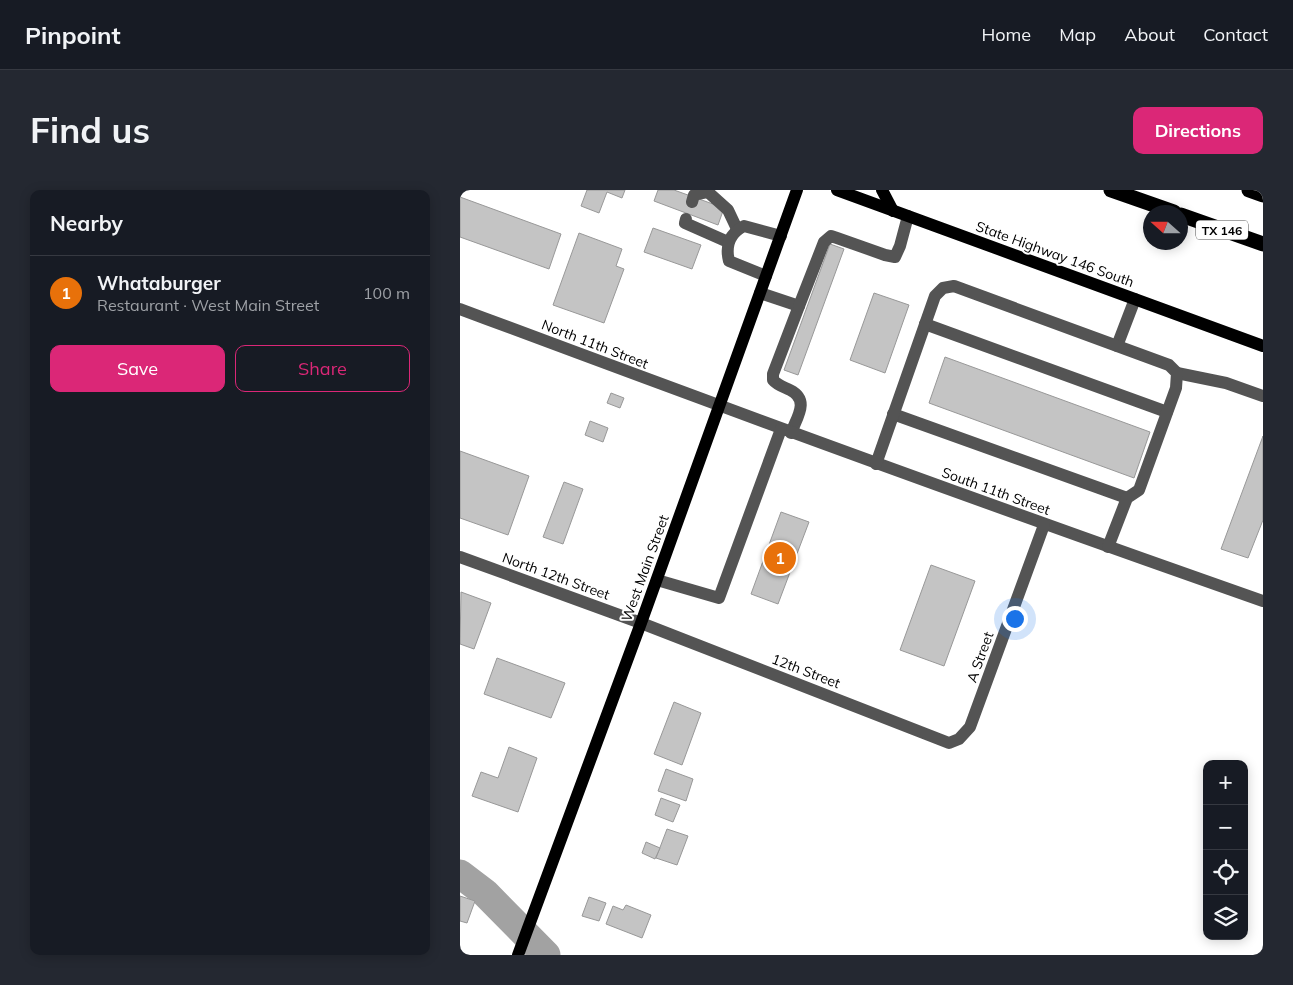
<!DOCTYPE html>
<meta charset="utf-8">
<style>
body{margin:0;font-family:Mulish,sans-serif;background:#242831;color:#f1f3f6}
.controls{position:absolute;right:15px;bottom:15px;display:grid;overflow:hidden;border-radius:10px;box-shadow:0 2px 12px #0003}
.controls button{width:45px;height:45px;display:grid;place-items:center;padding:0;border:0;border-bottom:1px solid #363941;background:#171b24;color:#f1f3f6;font:25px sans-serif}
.compass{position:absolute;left:683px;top:15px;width:45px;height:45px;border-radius:50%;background:#171b24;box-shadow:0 2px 12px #0003;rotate:291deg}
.you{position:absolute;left:554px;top:428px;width:18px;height:18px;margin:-12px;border:4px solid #fff;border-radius:50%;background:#1a73e8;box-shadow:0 0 0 8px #1a73e833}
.badge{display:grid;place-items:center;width:32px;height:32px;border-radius:50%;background:#db2777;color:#fff;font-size:16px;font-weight:700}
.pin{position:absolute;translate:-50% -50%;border:2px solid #fff;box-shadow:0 1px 5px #0006}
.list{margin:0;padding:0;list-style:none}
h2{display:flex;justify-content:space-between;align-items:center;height:65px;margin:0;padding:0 20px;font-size:21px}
h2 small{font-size:16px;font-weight:400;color:#9ea1a6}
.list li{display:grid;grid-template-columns:32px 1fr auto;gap:15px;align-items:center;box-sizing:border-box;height:75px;padding:0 20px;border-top:1px solid #363941}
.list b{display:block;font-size:19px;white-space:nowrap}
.list p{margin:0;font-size:16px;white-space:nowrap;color:#9ea1a6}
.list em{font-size:16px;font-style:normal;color:#9ea1a6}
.actions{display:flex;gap:10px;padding:15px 20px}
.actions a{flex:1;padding:11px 0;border:1px solid #db2777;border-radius:10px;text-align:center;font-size:18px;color:#db2777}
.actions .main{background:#db2777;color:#fff}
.icon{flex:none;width:28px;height:28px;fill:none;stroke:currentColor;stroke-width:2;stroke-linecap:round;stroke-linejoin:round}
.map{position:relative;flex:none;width:803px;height:765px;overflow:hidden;border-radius:10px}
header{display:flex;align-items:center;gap:30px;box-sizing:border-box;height:70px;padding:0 25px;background:#171b24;border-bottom:1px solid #363941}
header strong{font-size:24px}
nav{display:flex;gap:28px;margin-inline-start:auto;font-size:18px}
.intro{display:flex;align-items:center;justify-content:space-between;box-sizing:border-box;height:120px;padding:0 30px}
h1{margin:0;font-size:35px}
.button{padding:12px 22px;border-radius:10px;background:#db2777;color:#fff;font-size:18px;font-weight:700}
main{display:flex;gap:30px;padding:0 30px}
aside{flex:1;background:#171b24;border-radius:10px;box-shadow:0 2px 12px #0003}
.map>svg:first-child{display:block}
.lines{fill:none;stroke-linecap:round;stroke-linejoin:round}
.river{stroke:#a2a2a2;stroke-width:29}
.building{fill:#c4c4c4;stroke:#989898}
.minor{stroke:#545454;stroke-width:12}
.major{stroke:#000;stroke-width:12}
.highway{stroke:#000;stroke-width:15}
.labels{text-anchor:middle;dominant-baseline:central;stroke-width:4;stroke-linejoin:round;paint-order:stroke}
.shield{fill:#fff;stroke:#4c4c4c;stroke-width:1}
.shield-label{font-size:12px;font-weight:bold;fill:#000}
.street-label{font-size:14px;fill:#000;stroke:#fff}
</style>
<header>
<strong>Pinpoint</strong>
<nav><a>Home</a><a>Map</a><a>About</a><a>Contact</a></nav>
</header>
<div class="intro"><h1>Find us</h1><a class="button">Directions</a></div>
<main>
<aside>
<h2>Nearby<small></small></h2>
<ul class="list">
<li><span class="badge" style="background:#e8710a">1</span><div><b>Whataburger</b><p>Restaurant · West Main Street</p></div><em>100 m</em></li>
</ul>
<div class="actions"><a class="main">Save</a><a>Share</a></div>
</aside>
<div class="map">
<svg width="803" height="765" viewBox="0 0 803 765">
<rect width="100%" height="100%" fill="#fff"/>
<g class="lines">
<path class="river" d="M 0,684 L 25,703 L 86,765"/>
</g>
<g class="building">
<path d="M 127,0 L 165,0 L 162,8 L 147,2 L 139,23 L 121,16 Z"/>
<path d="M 198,0 L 214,0 L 264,18 L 258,35 L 194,11 Z"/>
<path d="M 0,7 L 101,44 L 89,79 L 0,47 Z"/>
<path d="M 193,38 L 241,55 L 232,79 L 184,62 Z"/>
<path d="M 119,43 L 162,59 L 156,76 L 164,79 L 144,133 L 93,115 Z"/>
<path d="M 370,54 L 384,59 L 338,185 L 324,180 Z"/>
<path d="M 414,103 L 449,115 L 425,183 L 390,170 Z"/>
<path d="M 485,167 L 690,242 L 674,288 L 469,213 Z"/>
<path d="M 151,203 L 164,208 L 160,218 L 147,213 Z"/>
<path d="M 130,231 L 148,238 L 143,252 L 125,245 Z"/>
<path d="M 803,246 L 803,330 L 788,368 L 761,359 Z"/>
<path d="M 0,261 L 69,286 L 48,345 L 0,328 Z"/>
<path d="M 104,292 L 123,299 L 103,354 L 83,347 Z"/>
<path d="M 321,322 L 349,332 L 318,414 L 291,404 Z"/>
<path d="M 471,375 L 515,391 L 484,476 L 440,460 Z"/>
<path d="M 1,402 L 31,413 L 14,459 L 0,454 Z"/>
<path d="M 37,468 L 105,493 L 91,528 L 24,504 Z"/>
<path d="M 214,512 L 241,523 L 222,575 L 194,564 Z"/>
<path d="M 49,557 L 77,568 L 58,622 L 12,606 L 21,582 L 38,588 Z"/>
<path d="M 206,579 L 233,589 L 226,611 L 198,601 Z"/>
<path d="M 201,608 L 220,615 L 213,632 L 195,625 Z"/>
<path d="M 207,639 L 228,646 L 217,675 L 196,668 Z"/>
<path d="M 186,652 L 200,658 L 195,669 L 182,663 Z"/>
<path d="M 0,706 L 15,711 L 7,733 L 0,731 Z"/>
<path d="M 129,707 L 146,713 L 139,731 L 122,726 Z"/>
<path d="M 166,715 L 191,725 L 182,748 L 146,734 L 153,716 L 163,720 Z"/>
</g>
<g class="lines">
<g class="minor">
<path d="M 248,2 L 268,20 L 277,39"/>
<path d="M 232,12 L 234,5 L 248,2 L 249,0"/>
<path d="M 226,29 L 225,33 L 268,52"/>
<path d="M 306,86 L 269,71 C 265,55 270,43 284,36 L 321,46"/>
<path d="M 300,103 L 339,116 L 313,184 L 313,190 C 317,195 324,197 330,200 C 350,210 337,227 331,243"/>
<path d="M 339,116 L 364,52 L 371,46 L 377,48 L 425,65 L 435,67 L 440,56 L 448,26"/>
<path d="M 0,119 C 267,219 534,317 803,411"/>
<path d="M 465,134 L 707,222"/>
<path d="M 657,156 L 675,109"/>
<path d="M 717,183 L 766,193 L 803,206"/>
<path d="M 433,224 L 667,308"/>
<path d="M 416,274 L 475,106 L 483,98 L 494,96 L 709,175 L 717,183 L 716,198 L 679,300 L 667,308 L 648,357"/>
<path d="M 0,367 L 181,433 L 489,553 L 499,549 L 510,537 L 584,335"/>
<path d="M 197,390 L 259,408 L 321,239"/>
</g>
<g class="major">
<path d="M 377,0 L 803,156"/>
<path d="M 422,0 L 433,21"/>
<path d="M 58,765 L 181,433 L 337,0"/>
</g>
<g class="highway">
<path d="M 651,0 L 714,22"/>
<path d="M 789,0 L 803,5"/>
<path d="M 721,25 L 803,54"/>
</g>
</g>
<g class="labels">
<rect class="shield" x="736" y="30.5" width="52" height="19" rx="4"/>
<g class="shield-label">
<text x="762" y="40">TX 146</text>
</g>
<g class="street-label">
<text transform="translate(595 64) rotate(20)">State Highway 146 South</text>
<text transform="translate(135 154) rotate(21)">North 11th Street</text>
<text transform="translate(536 301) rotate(20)">South 11th Street</text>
<text transform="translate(185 378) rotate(-70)">West Main Street</text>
<text transform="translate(96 386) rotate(20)">North 12th Street</text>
<text transform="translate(520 467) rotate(-70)">A Street</text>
<text transform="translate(346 481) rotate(21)">12th Street</text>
</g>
</g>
</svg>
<div class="controls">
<button>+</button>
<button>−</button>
<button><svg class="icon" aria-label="locate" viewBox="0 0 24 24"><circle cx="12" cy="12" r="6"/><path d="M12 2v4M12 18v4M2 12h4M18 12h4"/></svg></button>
<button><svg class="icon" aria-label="layers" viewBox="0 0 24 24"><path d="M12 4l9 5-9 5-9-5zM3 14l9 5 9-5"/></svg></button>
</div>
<svg class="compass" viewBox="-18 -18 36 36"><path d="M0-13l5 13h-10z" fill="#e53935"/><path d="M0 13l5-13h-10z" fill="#9ea1a6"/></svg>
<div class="you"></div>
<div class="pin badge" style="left:320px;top:368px;background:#e8710a">1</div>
</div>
</main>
